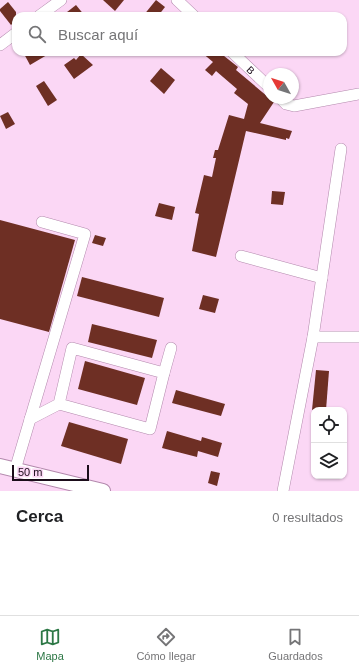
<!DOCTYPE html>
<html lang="es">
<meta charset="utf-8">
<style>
body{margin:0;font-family:Arial,sans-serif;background:#f2f2f2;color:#202124}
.controls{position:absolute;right:12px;bottom:12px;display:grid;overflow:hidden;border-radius:8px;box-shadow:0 1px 3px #0004}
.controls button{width:36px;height:36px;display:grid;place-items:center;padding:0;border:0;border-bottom:1px solid #e0e0e0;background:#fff;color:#202124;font:20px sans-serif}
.compass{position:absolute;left:263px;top:68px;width:36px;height:36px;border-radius:50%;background:#fff;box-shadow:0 1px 3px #0004;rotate:309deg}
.scale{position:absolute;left:12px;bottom:10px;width:77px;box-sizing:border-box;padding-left:4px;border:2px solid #1b0c1a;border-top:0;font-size:11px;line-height:14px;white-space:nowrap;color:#1b0c1a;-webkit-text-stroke:3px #fbd7f5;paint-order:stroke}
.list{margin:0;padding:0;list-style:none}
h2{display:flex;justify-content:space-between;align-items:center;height:52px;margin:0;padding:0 16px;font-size:17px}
h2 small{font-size:13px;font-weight:400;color:#757577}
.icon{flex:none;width:22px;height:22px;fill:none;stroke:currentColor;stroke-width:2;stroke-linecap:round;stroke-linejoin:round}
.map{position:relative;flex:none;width:359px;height:491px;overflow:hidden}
.search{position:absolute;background:#fff;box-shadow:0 1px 3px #0004;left:12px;right:12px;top:12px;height:44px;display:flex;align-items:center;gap:10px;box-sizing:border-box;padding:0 14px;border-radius:12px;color:#757577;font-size:15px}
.sheet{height:124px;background:#fff}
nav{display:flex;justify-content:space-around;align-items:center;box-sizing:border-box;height:56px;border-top:1px solid #e0e0e0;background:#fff;font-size:11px;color:#757577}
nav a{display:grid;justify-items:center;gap:2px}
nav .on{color:#2c7745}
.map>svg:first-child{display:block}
.building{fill:#6e2f24}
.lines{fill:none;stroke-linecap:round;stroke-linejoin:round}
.minor-casing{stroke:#b389ad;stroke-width:12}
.major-casing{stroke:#b389ad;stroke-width:16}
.minor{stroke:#fff;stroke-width:11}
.major{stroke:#fff;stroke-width:14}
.labels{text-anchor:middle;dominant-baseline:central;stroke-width:4;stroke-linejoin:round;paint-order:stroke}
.street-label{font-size:10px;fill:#1b0c1a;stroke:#fbd7f5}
</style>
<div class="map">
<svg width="359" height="491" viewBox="0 0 359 491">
<rect width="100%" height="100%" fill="#fbd7f5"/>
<g class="building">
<path d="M 103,0 L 124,0 L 115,11 Z"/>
<path d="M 156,0 L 165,7 L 158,16 L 143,16 Z"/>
<path d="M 8,2 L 16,12 L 16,20 L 11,25 L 0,11 L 0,9 Z"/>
<path d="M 76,5 L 85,16 L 62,16 Z"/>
<path d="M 23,52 L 52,52 L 30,65 Z"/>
<path d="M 201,52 L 219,52 L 238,67 L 236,70 L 274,102 L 260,123 L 292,131 L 289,139 L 286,138 L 286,140 L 246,131 L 216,257 L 192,251 L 199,214 L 195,213 L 204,175 L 212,177 L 216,158 L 213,158 L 215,150 L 218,150 L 229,115 L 244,119 L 248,104 L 234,93 L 237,89 L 216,71 L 212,76 L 205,70 L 213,62 Z"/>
<path d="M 81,54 L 93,65 L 74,79 L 64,65 L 74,58 L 76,60 Z"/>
<path d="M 161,68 L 175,80 L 164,94 L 150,81 Z"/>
<path d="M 44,81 L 57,100 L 48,106 L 36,86 Z"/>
<path d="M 8,112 L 15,124 L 6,129 L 0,116 Z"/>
<path d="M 272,191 L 285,192 L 283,205 L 271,204 Z"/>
<path d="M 159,203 L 175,207 L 172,220 L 155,216 Z"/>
<path d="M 0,220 L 75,240 L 49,332 L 0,319 Z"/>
<path d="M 95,235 L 106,238 L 103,246 L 92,243 Z"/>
<path d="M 82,277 L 164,298 L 159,317 L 77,296 Z"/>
<path d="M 203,295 L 219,299 L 215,313 L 199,309 Z"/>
<path d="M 92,324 L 157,340 L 152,358 L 88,342 Z"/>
<path d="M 85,361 L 145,378 L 137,405 L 78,389 Z"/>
<path d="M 316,370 L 329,371 L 326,410 L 312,410 Z"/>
<path d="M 176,390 L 225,404 L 221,416 L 172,403 Z"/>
<path d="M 69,422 L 128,439 L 121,464 L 61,446 Z"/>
<path d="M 167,431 L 201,441 L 202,437 L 222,443 L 218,457 L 198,451 L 197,457 L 162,448 Z"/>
<path d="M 211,471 L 220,473 L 217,486 L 208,483 Z"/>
</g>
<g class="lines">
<defs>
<g id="minor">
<path d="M 177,0 L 194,16"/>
<path d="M 39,16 L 61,0"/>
<path d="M 0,45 L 16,33"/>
<path id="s1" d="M 232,52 L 269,87"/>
<path d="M 280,98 L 286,104 L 294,106 L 359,94"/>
<path d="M 241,256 L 322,278"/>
<path d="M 313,337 L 359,337"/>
<path d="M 164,373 L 171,348"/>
<path d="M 30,419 L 59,404 L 150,429 L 164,373 L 72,348 L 59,404"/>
<path d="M 15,470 L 85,234 L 42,222"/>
<path d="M 283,491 L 313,337 L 341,149"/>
</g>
<path id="major" d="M 0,466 L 103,491"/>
</defs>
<use href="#minor" class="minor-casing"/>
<use href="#major" class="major-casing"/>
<use href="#minor" class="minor"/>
<use href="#major" class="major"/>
</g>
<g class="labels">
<g class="street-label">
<text stroke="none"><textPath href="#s1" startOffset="26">B</textPath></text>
</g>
</g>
</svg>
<div class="controls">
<button><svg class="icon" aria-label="locate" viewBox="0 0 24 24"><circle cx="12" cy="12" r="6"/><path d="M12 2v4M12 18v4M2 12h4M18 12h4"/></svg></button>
<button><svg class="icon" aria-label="layers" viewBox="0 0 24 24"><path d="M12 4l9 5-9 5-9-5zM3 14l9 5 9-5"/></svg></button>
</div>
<svg class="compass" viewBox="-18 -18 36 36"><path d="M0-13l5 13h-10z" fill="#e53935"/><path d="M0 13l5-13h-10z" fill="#757577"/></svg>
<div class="scale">50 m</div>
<div class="search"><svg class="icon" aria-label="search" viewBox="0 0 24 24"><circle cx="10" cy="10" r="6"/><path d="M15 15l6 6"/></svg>Buscar aquí</div>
</div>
<section class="sheet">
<h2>Cerca<small>0 resultados</small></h2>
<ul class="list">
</ul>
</section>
<nav>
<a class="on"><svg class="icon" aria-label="map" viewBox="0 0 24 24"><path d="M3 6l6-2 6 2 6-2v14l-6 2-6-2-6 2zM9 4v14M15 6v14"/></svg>Mapa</a>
<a><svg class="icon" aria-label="directions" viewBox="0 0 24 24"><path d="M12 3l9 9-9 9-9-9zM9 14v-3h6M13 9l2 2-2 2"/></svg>Cómo llegar</a>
<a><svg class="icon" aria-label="saved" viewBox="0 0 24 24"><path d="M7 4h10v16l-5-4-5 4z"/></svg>Guardados</a>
</nav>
